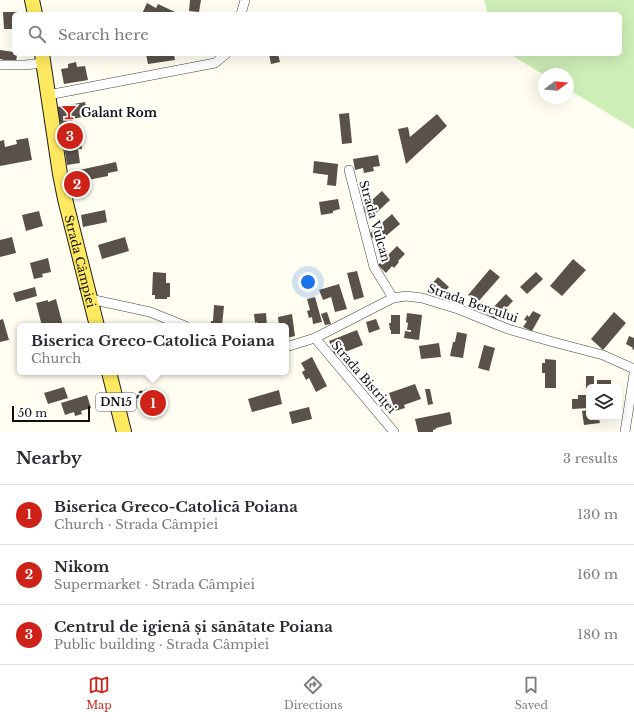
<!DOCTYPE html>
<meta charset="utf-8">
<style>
body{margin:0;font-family:"Libre Baskerville",serif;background:#f7f7f7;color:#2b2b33}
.controls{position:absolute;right:12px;bottom:12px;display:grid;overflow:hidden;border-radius:6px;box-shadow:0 4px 16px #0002}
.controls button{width:36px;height:36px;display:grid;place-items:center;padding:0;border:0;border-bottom:1px solid #e1e1e2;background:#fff;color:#2b2b33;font:20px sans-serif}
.compass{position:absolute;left:538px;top:68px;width:36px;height:36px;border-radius:50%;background:#fff;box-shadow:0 4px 16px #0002;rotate:74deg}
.scale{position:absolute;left:12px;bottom:10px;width:78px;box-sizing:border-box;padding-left:4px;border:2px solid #0f0f0f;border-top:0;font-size:11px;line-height:14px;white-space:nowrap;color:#0f0f0f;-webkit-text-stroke:3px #fff;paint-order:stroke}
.you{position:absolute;left:308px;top:282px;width:14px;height:14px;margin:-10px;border:3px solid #fff;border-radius:50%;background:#1a73e8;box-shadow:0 0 0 6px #1a73e833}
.badge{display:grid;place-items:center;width:26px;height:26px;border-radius:50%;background:#ce2218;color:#fff;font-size:13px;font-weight:700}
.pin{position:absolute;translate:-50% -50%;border:2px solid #fff;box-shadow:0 1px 4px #0006}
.popup{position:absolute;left:17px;top:323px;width:272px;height:52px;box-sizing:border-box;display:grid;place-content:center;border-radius:6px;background:#fff;filter:drop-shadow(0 1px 3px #0005);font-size:13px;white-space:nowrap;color:#7c7c81}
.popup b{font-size:15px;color:#2b2b33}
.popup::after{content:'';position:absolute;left:50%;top:100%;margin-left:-8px;border:8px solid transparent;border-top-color:#fff}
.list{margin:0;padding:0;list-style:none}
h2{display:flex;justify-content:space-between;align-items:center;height:52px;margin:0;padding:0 16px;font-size:17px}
h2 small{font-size:13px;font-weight:400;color:#7c7c81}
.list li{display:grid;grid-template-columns:26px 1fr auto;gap:12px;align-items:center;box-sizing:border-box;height:60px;padding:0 16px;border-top:1px solid #e1e1e2}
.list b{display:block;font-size:15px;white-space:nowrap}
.list p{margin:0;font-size:13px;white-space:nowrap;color:#7c7c81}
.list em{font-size:13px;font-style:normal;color:#7c7c81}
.icon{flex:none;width:22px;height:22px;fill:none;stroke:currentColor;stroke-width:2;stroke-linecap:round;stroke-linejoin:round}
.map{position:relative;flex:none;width:634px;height:432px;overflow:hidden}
.search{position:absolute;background:#fff;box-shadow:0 4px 16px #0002;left:12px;right:12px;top:12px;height:44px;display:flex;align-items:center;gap:10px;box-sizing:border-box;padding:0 14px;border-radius:6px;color:#7c7c81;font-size:15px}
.sheet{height:232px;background:#fff}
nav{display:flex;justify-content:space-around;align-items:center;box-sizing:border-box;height:56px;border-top:1px solid #e1e1e2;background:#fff;font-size:11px;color:#7c7c81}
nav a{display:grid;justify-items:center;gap:2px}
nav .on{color:#ce2218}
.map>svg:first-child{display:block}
.green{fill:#cdeeb6}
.building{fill:#59514a}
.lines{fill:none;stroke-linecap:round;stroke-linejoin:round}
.street-casing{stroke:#424242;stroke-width:10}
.primary-casing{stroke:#202020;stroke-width:16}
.path{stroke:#313131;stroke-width:2;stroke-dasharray:4 2;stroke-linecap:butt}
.street{stroke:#fff;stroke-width:9}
.primary{stroke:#ffe961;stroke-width:14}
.labels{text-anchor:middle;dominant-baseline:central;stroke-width:4;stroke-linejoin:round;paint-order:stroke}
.shield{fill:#fff;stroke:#575757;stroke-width:1}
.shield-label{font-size:11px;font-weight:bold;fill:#0f0f0f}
.poi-label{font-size:12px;font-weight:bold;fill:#0f0f0f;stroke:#fff;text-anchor:start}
.street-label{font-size:12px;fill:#0f0f0f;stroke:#fff}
</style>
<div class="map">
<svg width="634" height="432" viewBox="0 0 634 432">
<rect width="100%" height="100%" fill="#fffef1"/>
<path class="green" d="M 484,0 L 634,0 L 634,129 L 568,89 L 568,74 L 544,74 L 544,75 L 510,54 L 620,54 L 620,14 L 488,14 Z"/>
<g class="building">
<path d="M 190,0 L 201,0 L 199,12 L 189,11 Z"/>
<path d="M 147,3 L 156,8 L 158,4 L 175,12 L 175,14 L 142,14 Z"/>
<path d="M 3,12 L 24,12 L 24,14 L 14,14 L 14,29 L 4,29 Z"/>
<path d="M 0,50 L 14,52 L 14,54 L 17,54 L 16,63 L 0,59 Z"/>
<path d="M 146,54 L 174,54 L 175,60 L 148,64 Z"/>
<path d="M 269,54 L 278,54 L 280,62 L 271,64 Z"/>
<path d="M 76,62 L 77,67 L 85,66 L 88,80 L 64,84 L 61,69 L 68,68 L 68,64 Z"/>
<path d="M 85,102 L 88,116 L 72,119 L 77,140 L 64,142 L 57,107 Z"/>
<path d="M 349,113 L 352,143 L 342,144 L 339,114 Z"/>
<path d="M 437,114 L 447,126 L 406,164 L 398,129 L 408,127 L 410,137 Z"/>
<path d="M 28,138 L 32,160 L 0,166 L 0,141 L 4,140 L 5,147 L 17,144 L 16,140 Z"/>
<path d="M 81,141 L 82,149 L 78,149 L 80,163 L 67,165 L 64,144 Z"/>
<path d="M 378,155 L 380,166 L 373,167 L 374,171 L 364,173 L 363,168 L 355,170 L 353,159 Z"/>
<path d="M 314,161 L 338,164 L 336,186 L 327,185 L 328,175 L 313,173 Z"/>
<path d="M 116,162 L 118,171 L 108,173 L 108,176 L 88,180 L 89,186 L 74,190 L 70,172 Z"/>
<path d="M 382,191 L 390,200 L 373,216 L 370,212 L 367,215 L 362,209 Z"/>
<path d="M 338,199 L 340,209 L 333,211 L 333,213 L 321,215 L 319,202 Z"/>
<path d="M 105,210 L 107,222 L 83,227 L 81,215 Z"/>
<path d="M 39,211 L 43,226 L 26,231 L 22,215 Z"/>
<path d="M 392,214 L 400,224 L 380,241 L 378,239 L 375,241 L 369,234 Z"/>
<path d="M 12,237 L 16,253 L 0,257 L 0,240 Z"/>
<path d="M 125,237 L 129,251 L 102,259 L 98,245 Z"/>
<path d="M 397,246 L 405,254 L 398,261 L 399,262 L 394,268 L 392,266 L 386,273 L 378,265 Z"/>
<path d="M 48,258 L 51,272 L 42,274 L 43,277 L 34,279 L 30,263 Z"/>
<path d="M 573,259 L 586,270 L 562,296 L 550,286 Z"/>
<path d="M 490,269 L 500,277 L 477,303 L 468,295 Z"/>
<path d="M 357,271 L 364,297 L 354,300 L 347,273 Z"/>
<path d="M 153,272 L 166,273 L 166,283 L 170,283 L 170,297 L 167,297 L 167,299 L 155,299 L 155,295 L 152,295 Z"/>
<path d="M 536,272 L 543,279 L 527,294 L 520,287 Z"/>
<path d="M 438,277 L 449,287 L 438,298 L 434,294 L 435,293 L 429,287 Z"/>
<path d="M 339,284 L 347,309 L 335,312 L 331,297 L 323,300 L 319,290 Z"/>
<path d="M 35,287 L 37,296 L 16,302 L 13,293 Z"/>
<path d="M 506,294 L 513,301 L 494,321 L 487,314 Z"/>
<path d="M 315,297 L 322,322 L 313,324 L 312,317 L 309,318 L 307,311 L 310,310 L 307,299 Z"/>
<path d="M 56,299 L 63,326 L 42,326 L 36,303 L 48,300 L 48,302 Z"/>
<path d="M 214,305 L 224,306 L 222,326 L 211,326 L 211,321 L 213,321 Z"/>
<path d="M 533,311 L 541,315 L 532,331 L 523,327 L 527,321 L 524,320 L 527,315 L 529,317 Z"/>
<path d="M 327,312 L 331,324 L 325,325 L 321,314 Z"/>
<path d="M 614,312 L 626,323 L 603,350 L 591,339 Z"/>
<path d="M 266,313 L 267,326 L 257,326 L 257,322 L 255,323 L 254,314 Z"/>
<path d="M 407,313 L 422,315 L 419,340 L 404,338 L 405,331 L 411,332 L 411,330 L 407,330 L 408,323 L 406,322 Z"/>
<path d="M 292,314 L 295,336 L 286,338 L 286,326 L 279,326 L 278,317 Z"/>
<path d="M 391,315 L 400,315 L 400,334 L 391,334 L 391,330 L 390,330 L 389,323 L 391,323 Z"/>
<path d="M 3,319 L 9,340 L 0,342 L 0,320 Z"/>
<path d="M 376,319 L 380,329 L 369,333 L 366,322 Z"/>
<path d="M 357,330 L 363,345 L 335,356 L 329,341 Z"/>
<path d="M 457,332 L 467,334 L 463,358 L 450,356 L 453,342 L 455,342 Z"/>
<path d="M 629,336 L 634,338 L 634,350 L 632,349 L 633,348 L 626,344 Z"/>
<path d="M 439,343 L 441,357 L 421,359 L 419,346 Z"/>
<path d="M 484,345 L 495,348 L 489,371 L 478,368 Z"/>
<path d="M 312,357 L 327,386 L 316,392 L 309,378 L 306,380 L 302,372 L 305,370 L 301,363 Z"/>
<path d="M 545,359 L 556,360 L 556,388 L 545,388 L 545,373 L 542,373 L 542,363 L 545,363 Z"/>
<path d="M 586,376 L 594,376 L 594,387 L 589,387 L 589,408 L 572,409 L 572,399 L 578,399 L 578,395 L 586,395 Z"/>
<rect x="597" y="380" width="14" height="7"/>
<path d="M 415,384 L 421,399 L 404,405 L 405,408 L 395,411 L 389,393 Z"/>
<path d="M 64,387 L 68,398 L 48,404 L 44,393 Z"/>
<path d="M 425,389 L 430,389 L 433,404 L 428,405 Z"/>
<path d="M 279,390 L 282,404 L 252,412 L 248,399 Z"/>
<path d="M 157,391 L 161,412 L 160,413 L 161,416 L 151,418 L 150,414 L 149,414 L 145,394 Z"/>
<path d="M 87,395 L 91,408 L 81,411 L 82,414 L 75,416 L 74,412 L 65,415 L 61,403 Z"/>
<path d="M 309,407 L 312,419 L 292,424 L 289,412 Z"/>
<path d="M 589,410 L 589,417 L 609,417 L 609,418 L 599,419 L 600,423 L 584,425 L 582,411 Z"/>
<path d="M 450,412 L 452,424 L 436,428 L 436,429 L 433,430 L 433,432 L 418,432 L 415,419 Z"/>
</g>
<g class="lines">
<defs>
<g id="street">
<path d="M 241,14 L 245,0"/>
<path d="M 0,65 L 25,65 L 43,63"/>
<path d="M 48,95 L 215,63 L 226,54"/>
<path d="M 349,170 L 374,267 L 393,298"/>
<path d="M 90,299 L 150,312 L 185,326"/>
<path d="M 315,338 L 394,432"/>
<path d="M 286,347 L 315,338 L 393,298 L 406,296 L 422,298 L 458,309 L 508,329 L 553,342 L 603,355 L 634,369"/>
<path d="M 625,432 L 634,374"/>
</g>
<g id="primary">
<path d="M 32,0 L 35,14"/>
<path id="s1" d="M 42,54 L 60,174 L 65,199 L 97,326"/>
<path d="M 109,372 L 124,432"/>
</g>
</defs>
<use href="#street" class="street-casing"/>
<use href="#primary" class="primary-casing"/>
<path class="path" d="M 131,409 L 140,392 L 150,390 L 150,393"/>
<use href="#street" class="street"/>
<use href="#primary" class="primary"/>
</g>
<defs>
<symbol id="bar-bare" viewBox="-9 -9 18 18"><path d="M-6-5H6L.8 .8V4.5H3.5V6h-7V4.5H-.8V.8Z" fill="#ce2218" stroke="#fff" stroke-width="2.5" paint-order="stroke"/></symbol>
</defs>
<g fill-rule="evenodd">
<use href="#bar-bare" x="58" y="101" width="22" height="22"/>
</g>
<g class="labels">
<rect class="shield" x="96" y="393" width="40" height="18" rx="3"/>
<g class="shield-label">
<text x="116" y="402">DN15</text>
</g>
<g class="poi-label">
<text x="81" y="112">Galant Rom</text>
</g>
<g class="street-label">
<text transform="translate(375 221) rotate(74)">Strada Vulcan</text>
<text stroke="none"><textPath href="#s1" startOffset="211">Strada Câmpiei</textPath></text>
<text transform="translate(473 303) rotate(19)">Strada Bercului</text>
<text transform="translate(364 377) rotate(49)">Strada Bistriței</text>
</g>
</g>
</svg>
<div class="controls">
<button><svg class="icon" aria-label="layers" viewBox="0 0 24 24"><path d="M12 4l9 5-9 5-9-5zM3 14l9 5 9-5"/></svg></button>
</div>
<svg class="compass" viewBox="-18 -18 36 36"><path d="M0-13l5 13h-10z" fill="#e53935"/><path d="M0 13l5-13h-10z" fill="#7c7c81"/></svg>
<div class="scale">50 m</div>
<div class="you"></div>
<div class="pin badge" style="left:153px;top:403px">1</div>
<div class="popup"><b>Biserica Greco-Catolică Poiana</b>Church</div>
<div class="pin badge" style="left:77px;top:184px">2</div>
<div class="pin badge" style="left:70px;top:136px">3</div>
<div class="search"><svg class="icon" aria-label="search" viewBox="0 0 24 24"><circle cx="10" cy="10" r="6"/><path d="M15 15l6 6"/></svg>Search here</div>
</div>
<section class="sheet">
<h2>Nearby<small>3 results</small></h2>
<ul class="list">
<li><span class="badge">1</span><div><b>Biserica Greco-Catolică Poiana</b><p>Church · Strada Câmpiei</p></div><em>130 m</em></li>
<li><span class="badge">2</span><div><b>Nikom</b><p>Supermarket · Strada Câmpiei</p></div><em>160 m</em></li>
<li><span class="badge">3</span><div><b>Centrul de igienă și sănătate Poiana</b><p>Public building · Strada Câmpiei</p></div><em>180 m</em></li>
</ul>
</section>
<nav>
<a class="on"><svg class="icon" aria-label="map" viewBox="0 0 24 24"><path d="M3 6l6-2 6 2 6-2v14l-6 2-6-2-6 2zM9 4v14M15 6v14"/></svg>Map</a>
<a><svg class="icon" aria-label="directions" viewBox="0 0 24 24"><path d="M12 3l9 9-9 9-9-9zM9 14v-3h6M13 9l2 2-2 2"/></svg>Directions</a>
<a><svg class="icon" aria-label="saved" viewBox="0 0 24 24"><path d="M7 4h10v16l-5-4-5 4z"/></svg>Saved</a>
</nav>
